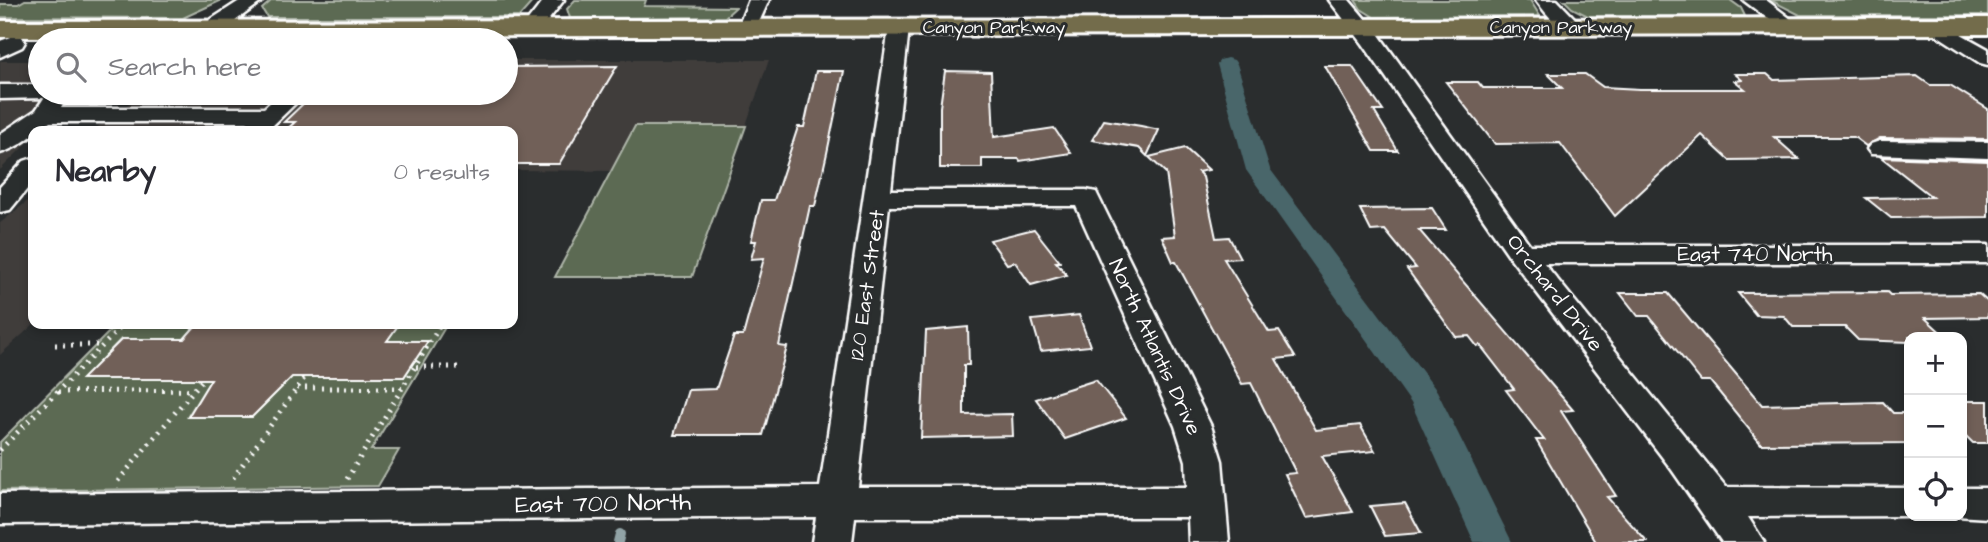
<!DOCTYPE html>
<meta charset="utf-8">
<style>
body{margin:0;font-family:"Architects Daughter",sans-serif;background:#f2f2f3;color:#2b2b33}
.controls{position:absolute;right:21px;bottom:21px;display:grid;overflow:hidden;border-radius:14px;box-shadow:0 4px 10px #0003}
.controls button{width:63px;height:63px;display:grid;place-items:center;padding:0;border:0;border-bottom:2px solid #e1e1e2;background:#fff;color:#2b2b33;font:35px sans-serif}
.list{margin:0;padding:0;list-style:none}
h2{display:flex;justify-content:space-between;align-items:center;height:91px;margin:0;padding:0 28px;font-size:30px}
h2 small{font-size:23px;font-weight:400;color:#7c7c81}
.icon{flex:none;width:38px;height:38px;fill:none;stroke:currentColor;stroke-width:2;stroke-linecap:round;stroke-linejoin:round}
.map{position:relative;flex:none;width:1988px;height:542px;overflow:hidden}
.search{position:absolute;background:#fff;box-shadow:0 4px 10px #0003;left:28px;top:28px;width:490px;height:77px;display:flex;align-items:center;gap:18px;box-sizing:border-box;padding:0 24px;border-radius:38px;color:#7c7c81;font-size:26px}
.panel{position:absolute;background:#fff;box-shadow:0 4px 10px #0003;left:28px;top:126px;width:490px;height:203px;border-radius:14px}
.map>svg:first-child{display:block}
.built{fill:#3f3c3b}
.green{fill:#5c6b53;stroke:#aeb5a9;stroke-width:2}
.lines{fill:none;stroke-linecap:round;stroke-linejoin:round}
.stream{stroke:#91a3a6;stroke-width:10}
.canal{fill:#48666a;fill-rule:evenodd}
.building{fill:#716058;stroke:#fff;stroke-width:2}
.minor-casing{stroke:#fff;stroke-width:5}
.highway-casing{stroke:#fff;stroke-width:6}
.path{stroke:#fff;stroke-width:5;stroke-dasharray:2 6;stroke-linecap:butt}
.minor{fill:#2a2d2e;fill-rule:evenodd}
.highway{fill:#736c4b;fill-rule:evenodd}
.labels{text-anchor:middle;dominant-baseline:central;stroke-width:6;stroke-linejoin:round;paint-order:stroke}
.far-street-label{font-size:18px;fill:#fff;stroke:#2a2d2e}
.street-label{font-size:21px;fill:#fff;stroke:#2a2d2e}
.near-street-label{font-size:24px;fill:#fff;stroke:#2a2d2e}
</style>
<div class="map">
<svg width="1988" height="542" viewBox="0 0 1988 542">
<rect width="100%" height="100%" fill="#2a2d2e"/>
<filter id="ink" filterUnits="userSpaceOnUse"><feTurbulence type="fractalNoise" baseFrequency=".0143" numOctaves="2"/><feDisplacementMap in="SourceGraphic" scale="14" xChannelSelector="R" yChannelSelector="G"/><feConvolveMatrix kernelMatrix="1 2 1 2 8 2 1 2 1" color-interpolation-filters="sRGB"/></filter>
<g filter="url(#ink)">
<g class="built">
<path d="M 506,60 L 769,60 L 692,277 L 555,277 L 611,171 L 513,170 L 513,131 L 92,131 L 143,93 L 506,93 Z"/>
<path d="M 0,61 L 40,61 L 40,93 L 96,93 L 42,131 L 33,131 L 33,137 L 0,170 Z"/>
<path d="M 33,197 L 34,324 L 0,355 L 0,223 Z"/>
</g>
<g class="green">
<path d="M 25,0 L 222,0 L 183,18 L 0,17 L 0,4 L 18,4 Z"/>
<path d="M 272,0 L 534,0 L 519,17 L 267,17 L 262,9 Z"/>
<path d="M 575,0 L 646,0 L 644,6 L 736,7 L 725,17 L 570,18 L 567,9 Z"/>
<path d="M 1355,0 L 1530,0 L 1540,16 L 1374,17 L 1361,9 Z"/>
<path d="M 1564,0 L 1730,0 L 1741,8 L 1745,16 L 1588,16 L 1572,8 Z"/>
<path d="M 1770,0 L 1988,0 L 1988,15 L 1800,15 Z"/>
<path d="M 635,126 L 746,126 L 692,277 L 555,277 Z"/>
<path d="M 117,324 L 197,324 L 184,339 L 121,339 L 83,379 L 211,379 L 188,416 L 252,417 L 292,377 L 404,377 L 427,341 L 387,341 L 399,324 L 447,324 L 371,450 L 399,450 L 378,486 L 0,491 L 0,442 Z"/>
</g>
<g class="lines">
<path class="stream" d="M 618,542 L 620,534"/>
<path class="canal" d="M 1227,58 L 1234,60 L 1237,64 L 1270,169 L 1437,391 L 1512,542 L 1474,542 L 1411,403 L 1246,170 L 1217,64 L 1220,60 Z"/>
</g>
<g class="building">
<path d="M 617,66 L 559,164 L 513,164 L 513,131 L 285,131 L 295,122 L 284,122 L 308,99 L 319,99 L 325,93 L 506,93 L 506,67 Z"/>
<path d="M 1325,66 L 1352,66 L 1383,111 L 1374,111 L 1398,151 L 1374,151 Z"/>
<path d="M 816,71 L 844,71 L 827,153 L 815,206 L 810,206 L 779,346 L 787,347 L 763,435 L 674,435 L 688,390 L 716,389 L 734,336 L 743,336 L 764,258 L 751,259 L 756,241 L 751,241 L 761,200 L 774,200 L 798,127 L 804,127 Z"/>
<path d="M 945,71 L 991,72 L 994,137 L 1054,128 L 1071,153 L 1020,161 L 1019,159 L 982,159 L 982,168 L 940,168 L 940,107 Z"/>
<path d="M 1548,74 L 1585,74 L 1603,87 L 1640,89 L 1745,89 L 1735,81 L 1742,80 L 1735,74 L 1767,74 L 1774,80 L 1917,76 L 1930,85 L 1950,85 L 1988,109 L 1988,139 L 1880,138 L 1866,146 L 1854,137 L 1774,137 L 1799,159 L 1729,160 L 1702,135 L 1615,216 L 1560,143 L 1495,144 L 1446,82 L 1478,82 L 1483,88 L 1562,88 Z"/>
<path d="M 1104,120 L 1141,126 L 1159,130 L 1147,156 L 1139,148 L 1092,140 Z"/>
<path d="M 1185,148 L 1209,170 L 1198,172 L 1203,177 L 1216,238 L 1229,237 L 1240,258 L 1224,259 L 1269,332 L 1279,331 L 1295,357 L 1276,359 L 1316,430 L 1360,425 L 1375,451 L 1322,456 L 1353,512 L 1306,518 L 1285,474 L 1296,473 L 1251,383 L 1242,384 L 1176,262 L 1173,262 L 1162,237 L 1175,236 L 1166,173 L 1149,157 Z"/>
<path d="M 1881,157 L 1988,161 L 1988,217 L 1891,218 L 1866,198 L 1932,197 Z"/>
<path d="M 1432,208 L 1446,230 L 1419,230 L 1573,410 L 1561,411 L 1616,496 L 1607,497 L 1647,542 L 1596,542 L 1536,440 L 1544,440 L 1506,390 L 1514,389 L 1480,345 L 1477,346 L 1469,336 L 1456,337 L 1407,269 L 1416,268 L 1385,230 L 1371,231 L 1360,209 Z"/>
<path d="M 1034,229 L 1060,262 L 1056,262 L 1067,275 L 1031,285 L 1015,262 L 1007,264 L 990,240 Z"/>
<path d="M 1887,292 L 1890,295 L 1979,294 L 1988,302 L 1988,317 L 1925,318 L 1946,337 L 1909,337 L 1909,342 L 1858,340 L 1845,327 L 1793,327 L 1784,316 L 1756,315 L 1738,293 Z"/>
<path d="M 1620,293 L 1668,293 L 1762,405 L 1883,402 L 1893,413 L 1909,413 L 1909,443 L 1761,444 L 1710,381 L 1701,381 L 1649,316 L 1638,316 Z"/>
<path d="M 1079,315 L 1090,346 L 1041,351 L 1032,320 Z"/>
<path d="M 197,324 L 399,324 L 387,341 L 428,341 L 404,377 L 292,377 L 252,417 L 188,417 L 211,379 L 82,379 L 122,339 L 184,339 Z"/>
<path d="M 968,327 L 969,365 L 964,365 L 964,415 L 1012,414 L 1013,436 L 921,438 L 926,331 Z"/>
<path d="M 1096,380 L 1126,418 L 1065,439 L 1036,399 Z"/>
<path d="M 1962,401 L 1988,401 L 1988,443 L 1973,443 L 1962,432 Z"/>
<path d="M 1405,503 L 1421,533 L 1385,536 L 1370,506 Z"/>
</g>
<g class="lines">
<defs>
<g id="minor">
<path d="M 241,0 L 264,0 L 209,40 L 185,40 L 187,35 Z"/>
<path d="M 544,0 L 564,0 L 539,32 L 525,32 L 522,28 Z"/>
<path d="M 749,0 L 769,0 L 755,31 L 741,31 L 738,27 Z"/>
<path d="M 1329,0 L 1349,0 L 1379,35 L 1530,245 L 1988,245 L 1988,263 L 1544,263 L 1726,487 L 1909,488 L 1909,516 L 1915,516 L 1748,517 L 1764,542 L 1722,542 L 1672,470 L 1512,260 L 1363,44 Z"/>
<path d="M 1536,0 L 1557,0 L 1583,27 L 1580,31 C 1563,36 1546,14 1536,0 Z"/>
<path d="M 1743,0 L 1766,0 L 1800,26 L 1797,30 L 1783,30 Z"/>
<path d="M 1936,20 L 1988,49 L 1988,65 L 1980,63 L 1929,30 L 1926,26 L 1929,22 Z"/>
<path d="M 899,22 L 906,24 L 909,28 L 891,190 L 1086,190 L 1096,192 L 1211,426 L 1222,461 L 1229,542 L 1189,542 L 1188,517 L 855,517 L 852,542 L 812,542 L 816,517 L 0,524 L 0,494 L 820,487 L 889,28 L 892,24 ZM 889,206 L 1076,206 L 1175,426 L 1186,461 L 1187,487 L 858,487 Z"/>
<path d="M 14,36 L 22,37 L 25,42 L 22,47 L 0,57 L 0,41 Z"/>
<path d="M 0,85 L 40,85 L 40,93 L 70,93 L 61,108 L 264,108 L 281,93 L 306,93 L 267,131 L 244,131 L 243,129 L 248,122 L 50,122 C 35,133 19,148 0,153 L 0,134 L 36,110 L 44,98 L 0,99 Z"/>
<path d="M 1880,141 L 1988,142 L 1988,158 L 1871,154 L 1867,149 L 1871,144 Z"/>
<path d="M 33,158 L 33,182 L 10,210 L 0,212 L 0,187 L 24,161 Z"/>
<path d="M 1962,488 L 1988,488 L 1988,518 L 1956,516 L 1962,516 Z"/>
</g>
<path id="highway" d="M 1988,18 L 1988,34 L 0,37 L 0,21 Z"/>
</defs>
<use href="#minor" class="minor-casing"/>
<use href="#highway" class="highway-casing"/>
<g class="path">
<path d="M 55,345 L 102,345"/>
<path d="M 416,367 L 462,367"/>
<path d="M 297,388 L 402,388"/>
<path d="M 58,392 L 193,390"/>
<path d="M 0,450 L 124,324"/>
<path d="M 233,478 L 305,377"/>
<path d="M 347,479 L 441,324"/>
<path d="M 118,481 L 203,379"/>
</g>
<use href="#minor" class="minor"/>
<use href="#highway" class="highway"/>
</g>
</g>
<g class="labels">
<g class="far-street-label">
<text x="994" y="27">Canyon Parkway</text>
<text x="1561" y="27">Canyon Parkway</text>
</g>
<g class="street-label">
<text x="1755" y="254">East 740 North</text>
<text transform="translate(867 285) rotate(-82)">120 East Street</text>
<text transform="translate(1555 293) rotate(52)">Orchard Drive</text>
<text transform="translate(1155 347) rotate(65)">North Atlantis Drive</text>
</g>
<g class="near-street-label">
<text transform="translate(603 504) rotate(-1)">East 700 North</text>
</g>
</g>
</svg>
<div class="controls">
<button>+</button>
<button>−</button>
<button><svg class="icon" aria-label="locate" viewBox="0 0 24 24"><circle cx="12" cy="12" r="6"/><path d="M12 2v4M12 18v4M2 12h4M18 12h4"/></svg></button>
</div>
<div class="search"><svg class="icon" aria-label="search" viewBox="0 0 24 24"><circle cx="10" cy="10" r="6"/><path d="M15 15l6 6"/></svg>Search here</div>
<section class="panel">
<h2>Nearby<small>0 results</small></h2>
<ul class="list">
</ul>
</section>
</div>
